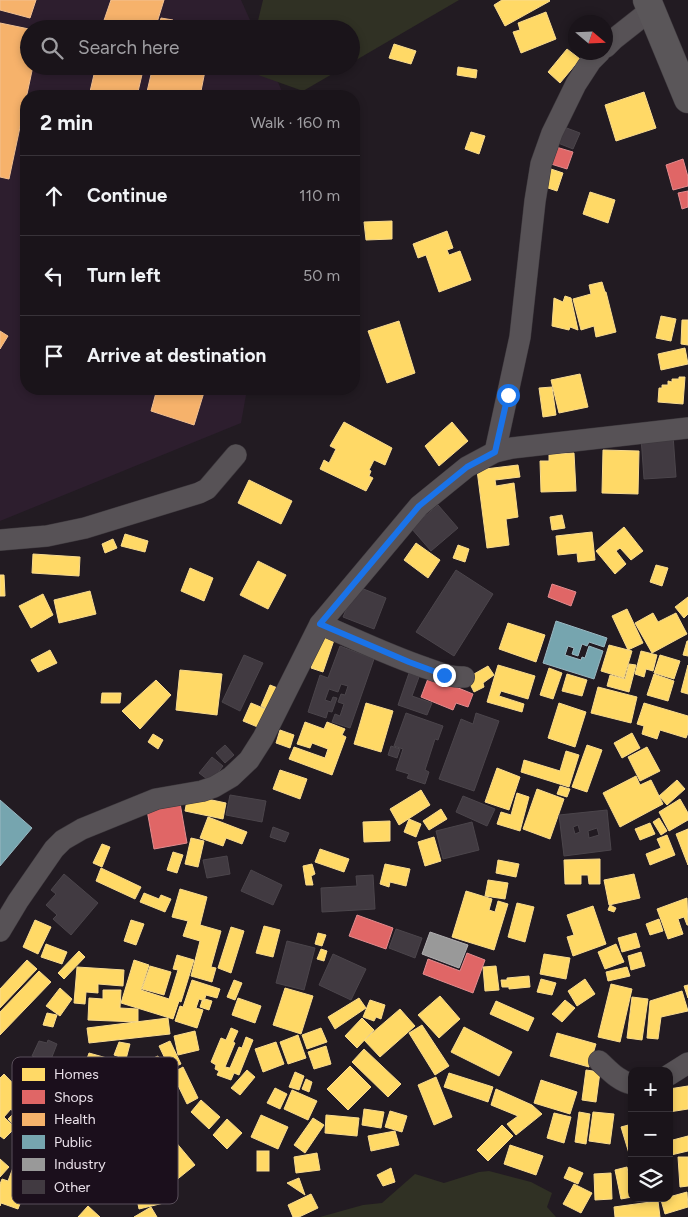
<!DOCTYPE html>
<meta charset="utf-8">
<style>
body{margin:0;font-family:Figtree,sans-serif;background:#272127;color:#f1f3f6}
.controls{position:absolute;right:15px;bottom:15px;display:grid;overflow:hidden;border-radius:10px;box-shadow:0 2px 8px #0003}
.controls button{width:45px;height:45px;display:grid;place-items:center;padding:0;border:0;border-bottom:1px solid #383339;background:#1a141a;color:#f1f3f6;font:25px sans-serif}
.compass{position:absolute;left:568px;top:15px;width:45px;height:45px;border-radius:50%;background:#1a141a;box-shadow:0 2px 8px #0003;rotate:109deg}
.stop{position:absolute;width:15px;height:15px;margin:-11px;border:4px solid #1a73e8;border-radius:50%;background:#fff}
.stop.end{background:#1a73e8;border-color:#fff;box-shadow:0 1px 5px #0008}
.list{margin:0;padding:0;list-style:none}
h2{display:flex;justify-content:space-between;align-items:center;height:65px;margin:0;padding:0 20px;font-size:21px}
h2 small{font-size:16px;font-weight:400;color:#9f9ea2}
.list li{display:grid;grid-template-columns:32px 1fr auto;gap:15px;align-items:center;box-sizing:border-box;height:80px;padding:0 20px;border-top:1px solid #383339}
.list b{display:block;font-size:19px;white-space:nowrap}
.list em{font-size:16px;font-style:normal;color:#9f9ea2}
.icon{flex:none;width:28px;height:28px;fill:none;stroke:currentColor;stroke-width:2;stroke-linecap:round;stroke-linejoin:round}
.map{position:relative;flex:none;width:688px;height:1217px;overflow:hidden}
.search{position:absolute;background:#1a141a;box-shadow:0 2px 8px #0003;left:20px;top:20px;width:340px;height:55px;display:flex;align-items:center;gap:12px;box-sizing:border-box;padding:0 18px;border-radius:28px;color:#9f9ea2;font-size:19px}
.panel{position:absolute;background:#1a141a;box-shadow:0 2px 8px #0003;left:20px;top:90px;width:340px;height:305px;border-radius:20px}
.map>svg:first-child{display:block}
.built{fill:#2d1e2e}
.green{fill:#303124}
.homes{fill:#ffd966;stroke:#f9db8e}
.shops{fill:#e06666;stroke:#e38b8e}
.health{fill:#f6b26b;stroke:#f2c091}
.public{fill:#76a5af;stroke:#99b7c1}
.industry{fill:#999;stroke:#b1afb1}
.building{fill:#413a41;stroke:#4b454b;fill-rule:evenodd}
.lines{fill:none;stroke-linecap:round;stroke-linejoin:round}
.minor-casing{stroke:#3d383d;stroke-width:22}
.secondary-casing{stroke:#3d383d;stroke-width:29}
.minor{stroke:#575256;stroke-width:21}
.secondary{stroke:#5a5659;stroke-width:28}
.route{stroke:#1a73e8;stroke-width:6}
.key{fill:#1b0f1c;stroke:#594e5a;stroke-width:1}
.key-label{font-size:14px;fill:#eae1ea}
</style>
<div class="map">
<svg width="688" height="1217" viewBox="0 0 688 1217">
<rect width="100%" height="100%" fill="#221b22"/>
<path class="built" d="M 0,0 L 241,0 L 254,29 L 29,29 L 29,66 L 271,66 L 284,96 L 26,96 L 26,389 L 247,389 L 241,423 L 0,521 Z"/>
<g class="green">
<path d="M 263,0 L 459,0 L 351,63 L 351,29 L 256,29 Z"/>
<path d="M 248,66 L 346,66 L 303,91 L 247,71 Z"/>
<path d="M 489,1171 L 531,1182 L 552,1193 L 547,1207 L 556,1217 L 320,1217 L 363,1205 L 382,1203 L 415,1174 L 444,1183 L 479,1172 Z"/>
</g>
<g class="homes">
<path d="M 502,0 L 549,0 L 550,1 L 505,26 L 494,5 Z"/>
<path d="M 546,12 L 556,39 L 521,53 L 513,32 L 520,30 L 518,23 Z"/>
<path d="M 394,44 L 416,51 L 411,64 L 389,58 Z"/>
<path d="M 567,49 L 580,59 L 560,83 L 548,72 Z"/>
<path d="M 458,67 L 477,70 L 476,78 L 457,75 Z"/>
<path d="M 644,92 L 656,128 L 616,141 L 605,105 Z"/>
<path d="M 471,132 L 485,136 L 479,154 L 465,149 Z"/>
<path d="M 548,168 L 563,173 L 557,191 L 542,186 Z"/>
<path d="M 590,192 L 615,200 L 608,223 L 583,214 Z"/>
<path d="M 392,221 L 392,239 L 366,240 L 364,222 Z"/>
<path d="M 447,231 L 453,248 L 447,250 L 449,255 L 460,251 L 471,280 L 439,292 L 426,255 L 418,258 L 413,244 Z"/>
<path d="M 602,282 L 605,292 L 606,292 L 616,332 L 596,337 L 594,326 L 581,330 L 573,299 L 591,294 L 589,285 Z"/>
<path d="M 565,296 L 571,298 L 578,330 L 570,327 L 569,330 L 552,326 L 554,298 L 563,302 Z"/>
<path d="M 661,316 L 676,319 L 671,341 L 656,338 Z"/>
<path d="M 682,320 L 688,320 L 688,345 L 681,344 Z"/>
<path d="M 399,321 L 415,373 L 387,383 L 368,331 Z"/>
<path d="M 685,348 L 688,364 L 661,370 L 658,354 Z"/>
<path d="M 580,374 L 588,407 L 559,413 L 551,380 Z"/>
<path d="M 679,377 L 685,377 L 683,404 L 658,402 L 659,388 L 662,388 L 662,385 L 668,385 L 668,381 L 672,382 L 672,379 L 679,379 Z"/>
<path d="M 552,387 L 556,415 L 543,417 L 539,388 Z"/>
<path d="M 344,422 L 392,448 L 385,465 L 374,460 L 369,470 L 371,471 L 369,476 L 373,478 L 366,491 L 320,469 L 324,460 L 329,463 L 336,449 L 330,446 Z"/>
<path d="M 452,422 L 468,441 L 439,466 L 425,446 Z"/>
<path d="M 603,450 L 639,451 L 638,494 L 602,493 Z"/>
<path d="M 574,453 L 576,491 L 541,492 L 540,461 L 549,461 L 549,454 Z"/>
<path d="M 518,465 L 520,477 L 495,480 L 496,486 L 514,483 L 518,517 L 506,519 L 509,545 L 487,548 L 477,470 Z"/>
<path d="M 249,480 L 292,501 L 281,524 L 238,503 Z"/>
<path d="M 562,515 L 565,528 L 552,530 L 550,517 Z"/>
<path d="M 624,527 L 643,551 L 631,560 L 620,548 L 616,551 L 626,564 L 615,574 L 596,551 Z"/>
<path d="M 592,532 L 595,560 L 578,562 L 577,553 L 558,555 L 556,536 Z"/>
<path d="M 125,534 L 148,541 L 145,552 L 121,546 Z"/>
<path d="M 113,539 L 117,548 L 105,553 L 102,544 Z"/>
<path d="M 416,543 L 440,560 L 428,578 L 404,560 Z"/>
<path d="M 458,545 L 469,549 L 465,562 L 453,558 Z"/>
<path d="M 33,554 L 80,557 L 79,576 L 32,573 Z"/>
<path d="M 258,561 L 286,575 L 268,609 L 240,595 Z"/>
<path d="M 656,565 L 668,568 L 662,586 L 650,582 Z"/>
<path d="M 190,568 L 213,578 L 204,601 L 181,591 Z"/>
<path d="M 0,575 L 4,575 L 5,596 L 0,596 Z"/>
<path d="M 90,591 L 96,614 L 59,623 L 54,600 Z"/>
<path d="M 43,594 L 53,615 L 31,628 L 19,606 Z"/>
<path d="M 688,597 L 688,614 L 684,618 L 675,607 Z"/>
<path d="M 627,609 L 643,643 L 628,650 L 612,616 Z"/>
<path d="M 653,613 L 658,622 L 676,613 L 687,634 L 652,653 L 635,623 Z"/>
<path d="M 508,623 L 545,635 L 536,662 L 499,649 Z"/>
<path d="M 321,636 L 334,640 L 323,672 L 311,668 Z"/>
<path d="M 687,641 L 688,641 L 688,656 L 683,655 Z"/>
<path d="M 609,645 L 632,651 L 624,678 L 601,671 Z"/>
<path d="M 50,650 L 57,663 L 38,672 L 31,660 Z"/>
<path d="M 641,651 L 657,655 L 653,671 L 646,669 L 644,677 L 635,674 Z"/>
<path d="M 660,655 L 680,661 L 674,679 L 654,673 Z"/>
<path d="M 629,664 L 636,665 L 629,692 L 607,686 L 610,675 L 625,679 Z"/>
<path d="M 498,665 L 535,676 L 528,699 L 501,691 L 499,696 L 524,704 L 522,712 L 487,702 Z"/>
<path d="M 688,665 L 688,694 L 681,692 Z"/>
<path d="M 488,666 L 494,675 L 483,683 L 484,687 L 474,692 L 467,678 Z"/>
<path d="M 549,668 L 562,673 L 553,699 L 540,695 Z"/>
<path d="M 180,670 L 222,674 L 217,715 L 176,710 Z"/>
<path d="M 567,674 L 587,680 L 582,696 L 562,691 Z"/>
<path d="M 654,674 L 674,681 L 668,701 L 647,695 Z"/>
<path d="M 156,680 L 171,695 L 140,729 L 122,711 Z"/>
<path d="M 270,685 L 280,689 L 271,711 L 261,706 Z"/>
<path d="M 598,687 L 637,697 L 631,723 L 591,713 Z"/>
<path d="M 102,693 L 121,693 L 120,703 L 101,703 Z"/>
<path d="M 251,703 L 268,710 L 260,728 L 243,721 Z"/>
<path d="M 366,703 L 393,711 L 381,752 L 354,744 Z"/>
<path d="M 559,703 L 586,712 L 575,747 L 548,738 Z"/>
<path d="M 644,703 L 688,716 L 688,733 L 686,738 L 660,730 L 657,739 L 642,734 L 644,726 L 637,724 Z"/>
<path d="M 305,722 L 324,729 L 327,722 L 345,729 L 342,735 L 346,737 L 332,775 L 289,759 L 294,747 L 325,758 L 328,749 L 312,743 L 310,748 L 297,744 Z"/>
<path d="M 280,730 L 294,735 L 290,748 L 276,743 Z"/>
<path d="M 632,733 L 640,748 L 622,758 L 614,743 Z"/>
<path d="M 153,734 L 163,740 L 158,749 L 148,742 Z"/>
<path d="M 587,745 L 602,750 L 587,792 L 572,787 Z"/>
<path d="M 647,747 L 660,771 L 640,781 L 628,757 Z"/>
<path d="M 566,751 L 579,755 L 569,787 L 521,772 L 524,760 L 560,771 Z"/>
<path d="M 497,768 L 520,777 L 509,810 L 485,802 Z"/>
<path d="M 280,770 L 307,779 L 300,799 L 273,789 Z"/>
<path d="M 636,776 L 640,785 L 651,780 L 663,804 L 620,827 L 603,793 Z"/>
<path d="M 677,780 L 685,789 L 667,805 L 659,796 Z"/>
<path d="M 560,786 L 570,789 L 567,797 L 557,794 Z"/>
<path d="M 537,789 L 564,799 L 550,839 L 523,829 Z"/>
<path d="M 421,790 L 430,805 L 399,825 L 390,809 Z"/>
<path d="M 517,793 L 529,797 L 520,831 L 497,824 L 501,812 L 511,815 Z"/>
<path d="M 188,795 L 226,803 L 223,819 L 185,811 Z"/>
<path d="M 680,799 L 688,813 L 688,820 L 669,831 L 659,812 Z"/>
<path d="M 441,809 L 447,819 L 429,830 L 423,821 Z"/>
<path d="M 208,817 L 247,832 L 242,844 L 226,838 L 223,846 L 200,838 Z"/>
<path d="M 659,818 L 667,831 L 661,835 L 653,822 Z"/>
<path d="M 409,819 L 421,824 L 416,837 L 404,832 Z"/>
<path d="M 390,821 L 390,841 L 364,842 L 363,822 Z"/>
<path d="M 650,823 L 655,834 L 640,840 L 635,829 Z"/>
<path d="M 688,829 L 688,865 L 676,834 Z"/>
<path d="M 667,835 L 675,855 L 650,865 L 646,854 L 661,848 L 657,839 Z"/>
<path d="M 434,837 L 441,861 L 425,866 L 418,842 Z"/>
<path d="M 191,838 L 204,841 L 198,867 L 185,864 Z"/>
<path d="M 102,844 L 110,847 L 102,867 L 93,863 Z"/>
<path d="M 320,849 L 349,859 L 344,872 L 315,862 Z"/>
<path d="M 173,852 L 183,855 L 177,873 L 167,870 Z"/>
<path d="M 600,859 L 600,884 L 589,884 L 588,875 L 581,875 L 581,884 L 565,884 L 564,860 Z"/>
<path d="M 498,860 L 519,864 L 516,877 L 496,873 Z"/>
<path d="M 312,864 L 315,874 L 311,876 L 313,885 L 306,885 L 303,866 Z"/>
<path d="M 385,864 L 410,869 L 406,886 L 390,882 L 389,887 L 380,884 Z"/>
<path d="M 101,868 L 141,887 L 135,899 L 96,881 Z"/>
<path d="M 634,874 L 640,898 L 609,905 L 604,880 Z"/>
<path d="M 488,880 L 508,883 L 505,899 L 485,896 Z"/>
<path d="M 180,889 L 207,897 L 200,925 L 221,931 L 211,967 L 216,968 L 212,982 L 191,976 L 200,941 L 183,936 L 188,921 L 172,917 Z"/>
<path d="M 466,891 L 492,899 L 489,910 L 495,912 L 498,901 L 508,904 L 494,950 L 452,937 Z"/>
<path d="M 144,893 L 159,899 L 161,895 L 171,899 L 165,912 L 140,902 Z"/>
<path d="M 687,898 L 688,925 L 687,925 L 684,917 L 678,919 L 683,934 L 668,939 L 657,909 Z"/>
<path d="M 517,903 L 534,907 L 525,942 L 508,937 Z"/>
<path d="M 610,905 L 616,908 L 614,912 L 608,910 Z"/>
<path d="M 593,906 L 606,944 L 573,956 L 567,937 L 574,935 L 567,915 Z"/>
<path d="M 659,919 L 663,931 L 650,935 L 646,924 Z"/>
<path d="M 35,920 L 51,927 L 38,954 L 23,947 Z"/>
<path d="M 131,920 L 144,924 L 136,945 L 124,941 Z"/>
<path d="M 264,926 L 280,930 L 273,957 L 256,953 Z"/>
<path d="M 231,927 L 244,931 L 231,973 L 218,968 Z"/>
<path d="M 318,933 L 326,935 L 322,946 L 315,944 Z"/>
<path d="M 636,933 L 640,947 L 622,952 L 618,938 Z"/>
<path d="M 46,944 L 67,952 L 62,964 L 41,957 Z"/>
<path d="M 616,944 L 624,962 L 605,969 L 598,952 Z"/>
<path d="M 321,949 L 327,951 L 324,961 L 317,959 Z"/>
<path d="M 79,951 L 85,957 L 64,979 L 58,973 Z"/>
<path d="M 641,952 L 645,966 L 631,970 L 628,956 Z"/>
<path d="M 544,954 L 570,958 L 566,979 L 540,974 Z"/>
<path d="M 177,955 L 194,960 L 181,1002 L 179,1001 L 173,1019 L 121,1003 L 134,960 L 149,965 L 141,990 L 169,999 L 178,970 L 173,969 Z"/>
<path d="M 27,960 L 37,969 L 0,1008 L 0,989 Z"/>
<path d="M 150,966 L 171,972 L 164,995 L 142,989 Z"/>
<path d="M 496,966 L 499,990 L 485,991 L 483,967 Z"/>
<path d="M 77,967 L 124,970 L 123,986 L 98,984 L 98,993 L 86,992 L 85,1004 L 74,1003 Z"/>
<path d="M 627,967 L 630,976 L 608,981 L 606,972 Z"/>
<path d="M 39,971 L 51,982 L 0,1035 L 0,1012 Z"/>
<path d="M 529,976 L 530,987 L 509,989 L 509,987 L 502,987 L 501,980 L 507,980 L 507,978 Z"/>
<path d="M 541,979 L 556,983 L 552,995 L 537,992 Z"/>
<path d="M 585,979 L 595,994 L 577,1006 L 568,991 Z"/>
<path d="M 192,980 L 220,989 L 217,998 L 206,995 L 204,1001 L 199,999 L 196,1008 L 203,1010 L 197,1028 L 175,1021 L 180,1006 L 183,1007 Z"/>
<path d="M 234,980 L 242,983 L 235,1000 L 227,997 Z"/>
<path d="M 611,984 L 632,989 L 620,1042 L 598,1037 Z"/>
<path d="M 688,985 L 688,998 L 684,986 Z"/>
<path d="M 60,988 L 72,999 L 60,1016 L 46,1006 Z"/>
<path d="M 285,988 L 313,996 L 301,1034 L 273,1025 Z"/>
<path d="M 103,990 L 121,990 L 120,1008 L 138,1009 L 138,1022 L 88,1020 L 89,998 L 103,999 Z"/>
<path d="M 682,991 L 688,1011 L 661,1017 L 658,1039 L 647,1038 L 650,1001 Z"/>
<path d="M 440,996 L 460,1019 L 439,1038 L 418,1015 Z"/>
<path d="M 632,997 L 648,999 L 642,1040 L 627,1038 Z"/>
<path d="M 238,998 L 261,1006 L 255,1023 L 232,1015 Z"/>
<path d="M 359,998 L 366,1008 L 335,1029 L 328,1017 Z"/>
<path d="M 205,999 L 212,1001 L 209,1010 L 200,1007 L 202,1001 L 204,1001 Z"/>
<path d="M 370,1000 L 385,1005 L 381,1019 L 376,1017 L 374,1021 L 363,1017 Z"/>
<path d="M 565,1000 L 575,1008 L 562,1022 L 552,1014 Z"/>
<path d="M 496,1001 L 534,1018 L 528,1031 L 490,1014 Z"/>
<path d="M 400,1009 L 415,1026 L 380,1057 L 364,1040 Z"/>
<path d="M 47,1013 L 57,1015 L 53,1027 L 43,1025 Z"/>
<path d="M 168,1018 L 170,1034 L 89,1043 L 87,1028 Z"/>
<path d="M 362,1018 L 374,1030 L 357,1048 L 345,1036 Z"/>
<path d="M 422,1025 L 449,1066 L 435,1075 L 409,1033 Z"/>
<path d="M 464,1027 L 512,1052 L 499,1076 L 451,1052 Z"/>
<path d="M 231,1028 L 238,1031 L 233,1042 L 235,1043 L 225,1067 L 230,1068 L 239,1047 L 242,1048 L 246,1037 L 253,1040 L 239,1075 L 234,1073 L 231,1080 L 217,1075 L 219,1071 L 215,1069 L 216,1065 L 211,1062 L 221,1038 L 226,1040 Z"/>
<path d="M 321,1028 L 327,1042 L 307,1049 L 302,1035 Z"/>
<path d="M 195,1031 L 199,1050 L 178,1055 L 174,1036 Z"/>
<path d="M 557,1033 L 596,1044 L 589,1067 L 550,1056 Z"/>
<path d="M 298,1035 L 306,1058 L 288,1064 L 280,1042 Z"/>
<path d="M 170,1041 L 181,1064 L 170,1069 L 159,1046 Z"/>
<path d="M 119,1042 L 130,1044 L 126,1059 L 114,1055 Z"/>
<path d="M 276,1042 L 284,1064 L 263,1072 L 255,1049 Z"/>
<path d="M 326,1046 L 331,1064 L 314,1069 L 308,1052 Z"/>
<path d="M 364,1049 L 401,1084 L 388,1097 L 352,1062 Z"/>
<path d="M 89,1053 L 114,1060 L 111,1072 L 107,1073 L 105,1079 L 89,1075 L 90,1068 L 84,1067 Z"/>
<path d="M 158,1056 L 169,1082 L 141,1093 L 130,1068 Z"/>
<path d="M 350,1066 L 371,1087 L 348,1110 L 327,1089 Z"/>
<path d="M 183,1067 L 198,1098 L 187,1104 L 172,1073 Z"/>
<path d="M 247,1070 L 255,1077 L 240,1095 L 231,1088 Z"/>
<path d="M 586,1070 L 600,1072 L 596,1102 L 582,1100 Z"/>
<path d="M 295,1072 L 304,1076 L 299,1090 L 289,1087 Z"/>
<path d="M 449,1073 L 493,1087 L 488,1102 L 444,1087 Z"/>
<path d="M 4,1074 L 35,1106 L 15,1127 L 8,1119 L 14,1113 L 11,1109 L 4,1117 L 15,1128 L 4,1139 L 0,1136 L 0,1078 Z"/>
<path d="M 436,1077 L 452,1117 L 434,1125 L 418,1085 Z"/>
<path d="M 306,1079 L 312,1082 L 309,1092 L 302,1089 Z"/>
<path d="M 541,1080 L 577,1092 L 570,1114 L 534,1103 Z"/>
<path d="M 688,1086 L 688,1109 L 669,1112 L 669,1089 Z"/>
<path d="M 275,1088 L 287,1094 L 280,1109 L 267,1103 Z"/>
<path d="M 496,1089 L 532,1105 L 542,1114 L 516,1135 L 507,1124 L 518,1116 L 491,1105 Z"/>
<path d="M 292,1090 L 317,1101 L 308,1120 L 284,1109 Z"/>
<path d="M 201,1100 L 220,1117 L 209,1129 L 191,1112 Z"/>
<path d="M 364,1109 L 384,1112 L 381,1128 L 362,1125 Z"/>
<path d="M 390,1111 L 407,1116 L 402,1132 L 385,1127 Z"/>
<path d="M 579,1112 L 590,1114 L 586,1144 L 575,1142 Z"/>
<path d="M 593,1112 L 614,1114 L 610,1144 L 589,1141 Z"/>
<path d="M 554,1113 L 571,1117 L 564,1143 L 547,1138 Z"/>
<path d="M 261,1115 L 288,1127 L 278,1149 L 251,1137 Z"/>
<path d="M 326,1115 L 359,1118 L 357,1136 L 325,1133 Z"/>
<path d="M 313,1118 L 324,1125 L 305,1153 L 294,1145 Z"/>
<path d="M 227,1119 L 242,1133 L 227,1149 L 213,1135 Z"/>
<path d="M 632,1124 L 632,1160 L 631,1160 L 621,1127 Z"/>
<path d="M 502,1125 L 513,1136 L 488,1161 L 477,1150 Z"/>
<path d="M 395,1131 L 399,1145 L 371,1151 L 368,1136 Z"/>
<path d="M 169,1134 L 195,1165 L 169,1186 L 143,1155 Z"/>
<path d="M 688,1136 L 688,1151 L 671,1155 L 669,1149 L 669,1141 Z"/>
<path d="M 510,1145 L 543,1156 L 536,1175 L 504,1164 Z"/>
<rect x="257" y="1151" width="12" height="20"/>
<path d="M 317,1153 L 320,1170 L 296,1173 L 294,1157 Z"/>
<path d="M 678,1157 L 688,1157 L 688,1186 L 680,1187 Z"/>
<path d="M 0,1159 L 9,1167 L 0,1177 Z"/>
<path d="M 14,1165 L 32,1172 L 18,1209 L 1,1203 L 0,1206 L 0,1184 L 2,1179 L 8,1181 Z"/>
<path d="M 569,1167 L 583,1173 L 578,1184 L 564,1178 Z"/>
<path d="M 627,1167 L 632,1197 L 621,1199 L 615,1170 Z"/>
<path d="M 391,1168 L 395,1182 L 383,1186 L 377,1175 Z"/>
<path d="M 611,1173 L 612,1199 L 595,1200 L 594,1174 Z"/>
<path d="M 299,1178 L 305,1195 L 287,1183 Z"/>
<path d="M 574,1184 L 592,1193 L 581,1213 L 563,1204 Z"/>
<path d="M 168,1186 L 172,1201 L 139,1209 L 136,1194 Z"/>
<path d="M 687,1192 L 688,1207 L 665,1214 L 661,1200 L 669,1198 L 669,1197 Z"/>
<path d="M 311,1194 L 318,1208 L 299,1217 L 293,1217 L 288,1205 Z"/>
<path d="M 658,1201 L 660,1217 L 615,1217 L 614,1207 Z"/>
<path d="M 88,1206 L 100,1217 L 78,1217 Z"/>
<path d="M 151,1207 L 157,1217 L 134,1217 Z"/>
</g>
<g class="shops">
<path d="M 556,147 L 573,152 L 567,169 L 551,164 Z"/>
<path d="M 683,159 L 688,177 L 688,186 L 673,190 L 666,165 Z"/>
<path d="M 688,191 L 688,207 L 682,209 L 678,193 Z"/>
<path d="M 552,584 L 576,592 L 571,606 L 548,597 Z"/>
<path d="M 429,676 L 473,694 L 468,707 L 456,703 L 453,710 L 421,697 Z"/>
<path d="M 180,803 L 187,843 L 154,849 L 147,810 Z"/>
<path d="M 357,915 L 393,928 L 386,949 L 349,936 Z"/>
<path d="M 467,953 L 485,960 L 473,993 L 423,974 L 428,959 L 460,971 Z"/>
</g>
<g class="health">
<path d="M 0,0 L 36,0 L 30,18 L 0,10 Z"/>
<path d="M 111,0 L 164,0 L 155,29 L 101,29 Z"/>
<path d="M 161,18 L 173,20 L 171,29 L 158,29 Z"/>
<path d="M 0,23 L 29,29 L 29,66 L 33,66 L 9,179 L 0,177 Z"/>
<path d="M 92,66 L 144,66 L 137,96 L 89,96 L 95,70 L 92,69 Z"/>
<path d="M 153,66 L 206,66 L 200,96 L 146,96 Z"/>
<path d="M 0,331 L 8,336 L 0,349 Z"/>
<path d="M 135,389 L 156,389 L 155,392 Z"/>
<path d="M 157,389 L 205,389 L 194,425 L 151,411 Z"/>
</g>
<g class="public">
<path d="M 556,621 L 607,638 L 604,647 L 589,642 L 587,646 L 582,644 L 578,656 L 572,654 L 574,648 L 568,646 L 565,655 L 581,660 L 582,657 L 585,658 L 589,646 L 603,651 L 594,679 L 543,663 Z"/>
<path d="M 0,800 L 32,828 L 0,866 Z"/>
</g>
<path class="industry" d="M 430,932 L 468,945 L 459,968 L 422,954 Z"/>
<g class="building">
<path d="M 564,127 L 580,133 L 573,149 L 558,143 Z"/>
<path d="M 673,435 L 676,477 L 644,479 L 641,437 Z"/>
<path d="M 438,505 L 458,528 L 431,551 L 411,528 Z"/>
<path d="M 456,570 L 493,594 L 454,656 L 416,632 Z"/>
<path d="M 356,586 L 386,598 L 374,629 L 343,617 Z"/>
<path d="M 340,646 L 374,659 L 350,728 L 332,722 L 335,714 L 340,716 L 344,704 L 338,702 L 341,694 L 345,695 L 348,686 L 341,684 L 338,692 L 329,689 L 325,700 L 331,702 L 333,697 L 337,698 L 332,712 L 328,711 L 326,718 L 308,712 L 320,675 L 328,678 Z"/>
<path d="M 244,655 L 263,663 L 240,711 L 222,702 Z"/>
<path d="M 409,673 L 419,677 L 412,696 L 432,703 L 427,715 L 398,705 Z"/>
<path d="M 406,713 L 443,726 L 438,740 L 435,739 L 425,770 L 429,772 L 425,784 L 407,778 L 409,774 L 396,770 L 403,749 L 394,746 Z"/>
<path d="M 476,713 L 499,721 L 474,791 L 439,779 L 461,719 L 473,724 Z"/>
<path d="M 225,745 L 234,755 L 225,763 L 216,753 Z"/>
<path d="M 391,746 L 400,749 L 397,758 L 388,755 Z"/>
<path d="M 212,757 L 223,766 L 211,782 L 199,773 Z"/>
<path d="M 230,795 L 266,801 L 262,822 L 226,815 Z"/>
<path d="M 463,796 L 495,809 L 487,826 L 456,812 Z"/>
<path d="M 607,810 L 611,850 L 564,856 L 559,815 ZM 578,825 L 580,832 L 575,834 L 573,827 ZM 597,828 L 599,835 L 589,838 L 588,831 Z"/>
<path d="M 472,822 L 479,850 L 443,859 L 436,831 Z"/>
<path d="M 273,827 L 289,833 L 285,842 L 270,837 Z"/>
<path d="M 227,856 L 230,874 L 207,878 L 203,860 Z"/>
<path d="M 251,870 L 282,885 L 273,905 L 241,891 Z"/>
<path d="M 64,874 L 98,903 L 71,935 L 53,919 L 57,915 L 46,905 L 56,894 L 51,890 Z"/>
<path d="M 373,875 L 375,909 L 322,912 L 321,888 L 357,886 L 356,876 Z"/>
<path d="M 396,929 L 422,938 L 415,958 L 389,948 Z"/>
<path d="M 287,941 L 315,948 L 304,990 L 276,983 Z"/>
<path d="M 333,954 L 366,969 L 351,1000 L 319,985 Z"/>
<path d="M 48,1040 L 57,1044 L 50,1062 L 32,1056 L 39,1041 L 47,1043 Z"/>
</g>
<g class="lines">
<defs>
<g id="minor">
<path d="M 606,47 L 614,39 L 652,9"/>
<path d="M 495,452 L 520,337 L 535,201 L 541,164 L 552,133 L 576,84 L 591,61 L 600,52"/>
<path d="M 0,540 L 47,536 L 85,528 L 199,493 L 207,489 L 236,455"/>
<path d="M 320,624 C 355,639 390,656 426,668 C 439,672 450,678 464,677"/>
<path d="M 0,931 L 18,901 L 54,849 L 63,840 L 82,829 L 156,799 L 202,791 L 214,787 L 231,777 L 249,760 L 263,738 L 320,624 L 419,506 L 467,467 L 495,452 L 512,448 L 688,428"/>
<path d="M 599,1061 C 609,1070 618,1081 632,1084"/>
<path d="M 669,1075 L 688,1063"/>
</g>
<path id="secondary" d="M 647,0 L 688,99"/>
</defs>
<use href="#minor" class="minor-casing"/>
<use href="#secondary" class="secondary-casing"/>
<use href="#minor" class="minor"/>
<use href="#secondary" class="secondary"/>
</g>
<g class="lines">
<path class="route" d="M 444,675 L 409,662 L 320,624 L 419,506 L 467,467 L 495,452 L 508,395"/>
</g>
<rect x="12" y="1057" width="166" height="147" rx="8" class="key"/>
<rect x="22" y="1068" width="23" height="13" fill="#ffd966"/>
<rect x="22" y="1090" width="23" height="14" fill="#e06666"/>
<rect x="22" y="1113" width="23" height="13" fill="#f6b26b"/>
<rect x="22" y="1135" width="23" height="14" fill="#76a5af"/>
<rect x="22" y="1158" width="23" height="13" fill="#999"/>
<rect x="22" y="1180" width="23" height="14" fill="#413a41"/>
<g class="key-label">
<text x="54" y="1079">Homes</text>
<text x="54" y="1102">Shops</text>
<text x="54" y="1124">Health</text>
<text x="54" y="1147">Public</text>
<text x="54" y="1169">Industry</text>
<text x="54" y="1192">Other</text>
</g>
</svg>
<div class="controls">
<button>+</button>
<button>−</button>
<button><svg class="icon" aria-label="layers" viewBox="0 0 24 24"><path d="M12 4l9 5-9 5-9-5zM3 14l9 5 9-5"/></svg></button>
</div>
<svg class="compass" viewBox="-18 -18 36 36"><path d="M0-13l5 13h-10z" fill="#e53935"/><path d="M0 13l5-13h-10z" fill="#9f9ea2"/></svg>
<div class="stop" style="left:508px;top:395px"></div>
<div class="stop end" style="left:444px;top:675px"></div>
<div class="search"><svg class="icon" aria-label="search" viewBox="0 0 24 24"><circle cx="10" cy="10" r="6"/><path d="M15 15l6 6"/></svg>Search here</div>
<section class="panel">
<h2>2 min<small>Walk · 160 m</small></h2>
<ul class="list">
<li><svg class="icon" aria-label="ahead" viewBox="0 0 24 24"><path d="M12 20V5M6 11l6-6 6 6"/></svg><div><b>Continue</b></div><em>110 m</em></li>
<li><svg class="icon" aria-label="left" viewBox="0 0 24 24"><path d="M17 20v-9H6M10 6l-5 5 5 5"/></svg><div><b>Turn left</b></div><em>50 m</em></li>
<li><svg class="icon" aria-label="arrive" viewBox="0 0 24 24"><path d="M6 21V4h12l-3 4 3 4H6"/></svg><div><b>Arrive at destination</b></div></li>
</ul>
</section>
</div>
